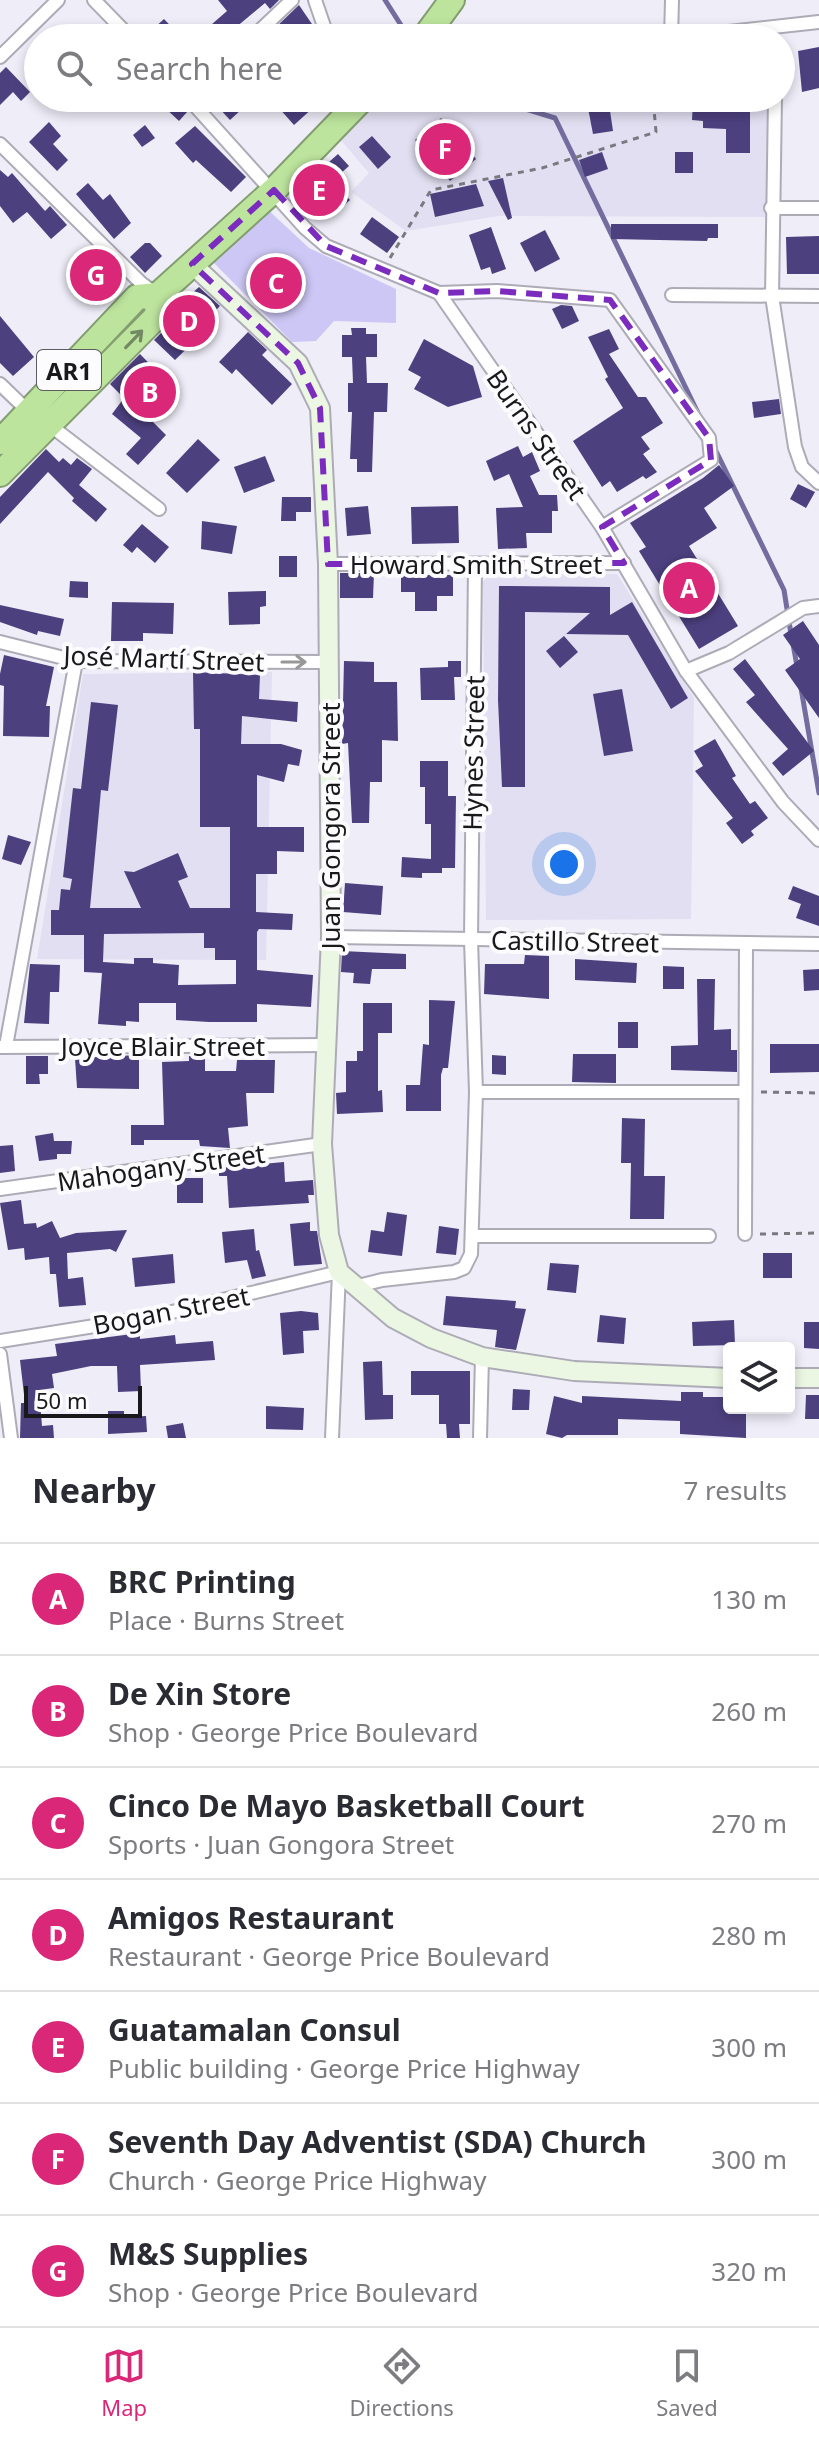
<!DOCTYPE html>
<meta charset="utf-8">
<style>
body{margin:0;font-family:"Noto Sans",sans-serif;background:#f7f7f7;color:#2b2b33}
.controls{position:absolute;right:24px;bottom:24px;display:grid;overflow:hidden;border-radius:8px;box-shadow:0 4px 12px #0003}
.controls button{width:72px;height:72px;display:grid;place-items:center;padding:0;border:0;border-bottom:2px solid #e1e1e2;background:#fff;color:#2b2b33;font:40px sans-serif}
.scale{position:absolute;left:24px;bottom:20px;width:118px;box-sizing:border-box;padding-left:8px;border:4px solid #19191c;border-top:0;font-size:22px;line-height:28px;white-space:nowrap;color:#19191c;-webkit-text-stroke:6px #fcfbfe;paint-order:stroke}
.you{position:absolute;left:564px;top:864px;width:28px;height:28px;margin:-20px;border:6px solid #fff;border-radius:50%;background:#1a73e8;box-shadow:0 0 0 12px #1a73e833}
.badge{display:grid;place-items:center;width:52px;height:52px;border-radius:50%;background:#db2777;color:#fff;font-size:26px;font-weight:700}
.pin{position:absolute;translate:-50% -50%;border:4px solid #fff;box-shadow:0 2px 8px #0006}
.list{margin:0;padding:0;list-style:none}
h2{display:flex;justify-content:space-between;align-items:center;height:104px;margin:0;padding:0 32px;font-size:34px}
h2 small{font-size:26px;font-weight:400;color:#7c7c81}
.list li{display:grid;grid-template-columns:52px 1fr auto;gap:24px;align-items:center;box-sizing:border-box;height:112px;padding:0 32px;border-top:2px solid #e1e1e2}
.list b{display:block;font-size:30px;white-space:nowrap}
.list p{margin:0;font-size:26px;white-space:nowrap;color:#7c7c81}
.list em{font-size:26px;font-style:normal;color:#7c7c81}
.icon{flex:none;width:44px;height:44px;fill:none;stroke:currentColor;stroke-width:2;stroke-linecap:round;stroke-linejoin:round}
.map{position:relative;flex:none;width:819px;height:1438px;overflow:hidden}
.search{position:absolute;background:#fff;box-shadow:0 4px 12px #0003;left:24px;right:24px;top:24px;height:88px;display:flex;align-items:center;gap:20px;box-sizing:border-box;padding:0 28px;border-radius:44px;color:#7c7c81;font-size:30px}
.sheet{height:888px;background:#fff}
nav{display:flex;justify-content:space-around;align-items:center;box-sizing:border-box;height:112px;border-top:2px solid #e1e1e2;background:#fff;font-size:22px;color:#7c7c81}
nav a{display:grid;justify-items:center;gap:4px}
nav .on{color:#db2777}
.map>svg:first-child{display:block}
.built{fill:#e1dff1}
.green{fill:#cdc7f5}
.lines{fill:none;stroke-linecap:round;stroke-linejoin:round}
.stream{stroke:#736c9e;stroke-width:5}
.building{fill:#4d407f;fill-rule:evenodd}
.street-casing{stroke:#adacb6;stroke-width:16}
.secondary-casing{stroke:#adacb6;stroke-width:22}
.highway-casing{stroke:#839d70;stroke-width:28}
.path{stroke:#7a7980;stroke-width:3;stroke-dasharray:6 6;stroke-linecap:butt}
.street{stroke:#fff;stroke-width:12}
.secondary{stroke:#ebf7e2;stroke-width:18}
.highway{stroke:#bce49d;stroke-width:24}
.oneway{stroke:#738963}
.oneway2{stroke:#989899}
.marked{fill:none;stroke:#7b2cbf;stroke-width:6;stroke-dasharray:16 10;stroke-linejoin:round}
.labels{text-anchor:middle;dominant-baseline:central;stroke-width:8;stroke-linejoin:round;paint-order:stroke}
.shield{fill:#fcfbfe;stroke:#5d5d60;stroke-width:2}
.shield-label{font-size:24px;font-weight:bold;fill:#19191c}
.street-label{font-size:26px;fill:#19191c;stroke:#fcfbfe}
</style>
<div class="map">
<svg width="819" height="1438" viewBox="0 0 819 1438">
<rect width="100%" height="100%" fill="#eeedf8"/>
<g class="built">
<path d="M 382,98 L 768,98 L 767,217 L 499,216 L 406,231 L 351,192 L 369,173 L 339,138 Z"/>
<path d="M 489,574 L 617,574 L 694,698 L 691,919 L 486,920 L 483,582 Z"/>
<path d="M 272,672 L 266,960 L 37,959 L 83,674 Z"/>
</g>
<path class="green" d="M 265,207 L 309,248 L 396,289 L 396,323 L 334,321 L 316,341 L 292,342 L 213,262 Z"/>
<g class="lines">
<g class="stream">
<path d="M 385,0 L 406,33"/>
<path d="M 489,98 L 555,118 L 699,415"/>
<path d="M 713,445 L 784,590 L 791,634"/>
<path d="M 793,644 L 797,666"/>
<path d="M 801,688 L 819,793"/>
</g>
</g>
<g class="building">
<path d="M 218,0 L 279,0 L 270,9 L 265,3 L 223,38 L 196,38 L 227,11 Z"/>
<path d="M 299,5 L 316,30 L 305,38 L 283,38 L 275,28 Z"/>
<path d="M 164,19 L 182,38 L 143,38 Z"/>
<path d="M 819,47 L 819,88 L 802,92 L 798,51 Z"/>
<path d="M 6,67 L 30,92 L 21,101 L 13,92 L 0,105 L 0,73 Z"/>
<path d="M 171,98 L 177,98 L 188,111 L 179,121 L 163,106 Z"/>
<path d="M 229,98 L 254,98 L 230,120 L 218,107 Z"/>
<path d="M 270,98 L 324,98 L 294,125 Z"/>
<path d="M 693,100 L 716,102 L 715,107 L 750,107 L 750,153 L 726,153 L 726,129 L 703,128 L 703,121 L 692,120 Z"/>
<path d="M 609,104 L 613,131 L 593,134 L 588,108 Z"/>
<path d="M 441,118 L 476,159 L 450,181 L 415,140 Z"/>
<path d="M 49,122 L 61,136 L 53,144 L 68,160 L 57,171 L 29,142 Z"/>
<path d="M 145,125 L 155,138 L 142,147 L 133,135 Z"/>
<path d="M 195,126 L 246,177 L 231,192 L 196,160 L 193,163 L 175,143 Z"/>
<path d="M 372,136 L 391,157 L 378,169 L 359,147 Z"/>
<path d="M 602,152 L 608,169 L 585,177 L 579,160 Z"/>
<rect x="675" y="152" width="18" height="21"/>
<path d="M 338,154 L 349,166 L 332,181 L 350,200 L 339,210 L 330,202 L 312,218 L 291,196 Z"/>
<path d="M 0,170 L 8,177 L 12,173 L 45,211 L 50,206 L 67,225 L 51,239 L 27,212 L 13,223 L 0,206 Z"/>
<path d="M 503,178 L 512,218 L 508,220 L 488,181 Z"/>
<path d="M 88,183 L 103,200 L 110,194 L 131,223 L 114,239 L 76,194 Z"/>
<path d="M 476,184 L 484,206 L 435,217 L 430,194 Z"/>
<path d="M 372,217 L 399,237 L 387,253 L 360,234 Z"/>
<path d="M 611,224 L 718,224 L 718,238 L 708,238 L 707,241 L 611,239 Z"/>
<path d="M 491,227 L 506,269 L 492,274 L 490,267 L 481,270 L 469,235 Z"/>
<path d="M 545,230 L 560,259 L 535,272 L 520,243 Z"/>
<path d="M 819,236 L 819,274 L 787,274 L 786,237 Z"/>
<path d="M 145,243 L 150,243 L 162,256 L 145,273 L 130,257 Z"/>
<path d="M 98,260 L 112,274 L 95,291 L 80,277 Z"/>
<path d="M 199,287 L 220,306 L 203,323 L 208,328 L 175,360 L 154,340 L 168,326 L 172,311 Z"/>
<path d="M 561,305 L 572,306 L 579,321 L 562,329 L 552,309 Z"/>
<path d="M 0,316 L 34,357 L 13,376 L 0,363 Z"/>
<path d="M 351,328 L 366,328 L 366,334 L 377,334 L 377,357 L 366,357 L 367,383 L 388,383 L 387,412 L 374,412 L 372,472 L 357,472 L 357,459 L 350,459 L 352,412 L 348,412 L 348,383 L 353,383 L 352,357 L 342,357 L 342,335 L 352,335 Z"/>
<path d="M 609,329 L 619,349 L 609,354 L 638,397 L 646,397 L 663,423 L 641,437 L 650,449 L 643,454 L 657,472 L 646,479 L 643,476 L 617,492 L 610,481 L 602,487 L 573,441 L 623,408 L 605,379 L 608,377 L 588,337 Z"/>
<path d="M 248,332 L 267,350 L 262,355 L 292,384 L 272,405 L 236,369 L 232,374 L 219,362 Z"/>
<path d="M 424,339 L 473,366 L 482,397 L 448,407 L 414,389 L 421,377 L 408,370 Z"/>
<path d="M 140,354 L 173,388 L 164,396 L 169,401 L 150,419 L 166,435 L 138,465 L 126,454 L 141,438 L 112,414 L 124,398 L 110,384 Z"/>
<path d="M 779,399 L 781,414 L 754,418 L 752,402 Z"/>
<path d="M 198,439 L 220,460 L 187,493 L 166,473 Z"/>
<path d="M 518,446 L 523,457 L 532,452 L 540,471 L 530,476 L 539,495 L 557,495 L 558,511 L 552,511 L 552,533 L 526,533 L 527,548 L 498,549 L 496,508 L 523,507 L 509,474 L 494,481 L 486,461 Z"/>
<path d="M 46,449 L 59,462 L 63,458 L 71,465 L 77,458 L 92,469 L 79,485 L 107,509 L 96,522 L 72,501 L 74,498 L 48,472 L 0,524 L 0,497 Z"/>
<path d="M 265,456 L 275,481 L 244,493 L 234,467 Z"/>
<path d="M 719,465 L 734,486 L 704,508 L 717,528 L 689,546 L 738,626 L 699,649 L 639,551 L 646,547 L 630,523 L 703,478 Z"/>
<path d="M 798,484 L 815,492 L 806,508 L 790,499 Z"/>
<path d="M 282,497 L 311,497 L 311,512 L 296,512 L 296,521 L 281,521 Z"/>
<path d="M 368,506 L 371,534 L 347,536 L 345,508 Z"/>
<path d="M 458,506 L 459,543 L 412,544 L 411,507 Z"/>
<path d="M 202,521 L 237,526 L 232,554 L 201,549 Z"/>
<path d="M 142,524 L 169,547 L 155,563 L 137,547 L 132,553 L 123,545 Z"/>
<rect x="279" y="556" width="18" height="21"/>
<path d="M 340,573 L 374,573 L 373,598 L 340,598 Z"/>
<path d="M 401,575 L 453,575 L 453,596 L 437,596 L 437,611 L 415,611 L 415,592 L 401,592 Z"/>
<path d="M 70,581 L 88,582 L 88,598 L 69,597 Z"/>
<path d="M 499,586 L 610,587 L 610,615 L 632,602 L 688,698 L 671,709 L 628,635 L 566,634 L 590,613 L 525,612 L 525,787 L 502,787 L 498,700 Z"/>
<path d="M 266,591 L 266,606 L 260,607 L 260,624 L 229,625 L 228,592 Z"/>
<path d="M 112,602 L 174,603 L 173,634 L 143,633 L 143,641 L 111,641 Z"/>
<path d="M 0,605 L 64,619 L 60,636 L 38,631 L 37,635 L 0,622 Z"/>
<path d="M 803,621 L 819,645 L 819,718 L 785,670 L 800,659 L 783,635 Z"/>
<path d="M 564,636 L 578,652 L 560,668 L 546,651 Z"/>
<path d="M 4,655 L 54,667 L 46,706 L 50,706 L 49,737 L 3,736 L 4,686 L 0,685 L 0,674 Z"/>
<path d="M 745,659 L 814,751 L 783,776 L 772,763 L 788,749 L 746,702 L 755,695 L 733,669 Z"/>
<path d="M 344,661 L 374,662 L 374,682 L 397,682 L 398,741 L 382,740 L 382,782 L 370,782 L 369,823 L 352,823 L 348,743 L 342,744 Z"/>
<path d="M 448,661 L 461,661 L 461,677 L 454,677 L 455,700 L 421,700 L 420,668 L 448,667 Z"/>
<path d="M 193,672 L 260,675 L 259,699 L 298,702 L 297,722 L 242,716 L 241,744 L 281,744 L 302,750 L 299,766 L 288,764 L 284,782 L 257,775 L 257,827 L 304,827 L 304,852 L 277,851 L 277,874 L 256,874 L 256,912 L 293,914 L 292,930 L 259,929 L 257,932 L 257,970 L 313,975 L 311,1007 L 257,1004 L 257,1022 L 209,1022 L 176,1020 L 176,1003 L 139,1003 L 139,1022 L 126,1021 L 126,1026 L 98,1024 L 102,973 L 84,972 L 84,935 L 51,935 L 51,910 L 59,910 L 61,889 L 70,890 L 72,879 L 63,877 L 73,788 L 81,789 L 91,702 L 118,705 L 108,791 L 101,790 L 90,908 L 141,908 L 124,871 L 134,872 L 178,853 L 188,877 L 178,881 L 190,908 L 230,908 L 230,827 L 200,827 L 200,729 L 194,729 ZM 204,933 L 204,948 L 215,948 L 215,960 L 236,960 L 236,984 L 178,985 L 179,965 L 153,963 L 153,958 L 134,958 L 134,964 L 103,962 L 104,934 Z"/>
<path d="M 622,689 L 633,751 L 604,756 L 593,694 Z"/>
<path d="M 715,739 L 736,776 L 732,778 L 750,804 L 755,801 L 768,818 L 751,831 L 754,835 L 742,844 L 726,823 L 733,818 L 695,771 L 703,766 L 694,751 Z"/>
<path d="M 420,761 L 448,761 L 448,796 L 456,796 L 455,868 L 442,868 L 442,873 L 422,873 L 422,878 L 401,877 L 402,857 L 431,859 L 431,824 L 425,824 L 425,787 L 420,787 Z"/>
<path d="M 8,835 L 31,842 L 21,865 L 2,859 Z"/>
<path d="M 345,883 L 383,886 L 381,915 L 343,912 Z"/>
<path d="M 793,886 L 819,896 L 819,926 L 796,918 L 801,904 L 788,899 Z"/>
<path d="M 342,951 L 406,954 L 406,969 L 372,969 L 370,984 L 353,983 L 354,973 L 341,972 Z"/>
<path d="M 525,955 L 549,956 L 549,999 L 484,994 L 485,964 L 524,964 Z"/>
<path d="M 575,959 L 637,963 L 636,983 L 575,980 Z"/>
<path d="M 30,964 L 60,965 L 59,992 L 50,992 L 49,1024 L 24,1023 Z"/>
<path d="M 663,966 L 684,967 L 684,989 L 663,989 Z"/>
<path d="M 819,969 L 819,990 L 804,991 L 803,970 Z"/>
<path d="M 697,979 L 715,979 L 714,1030 L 731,1029 L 731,1050 L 737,1050 L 737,1072 L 671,1070 L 671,1046 L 698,1045 Z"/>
<path d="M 429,1000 L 455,1001 L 448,1068 L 443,1068 L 441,1075 L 441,1111 L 406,1111 L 406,1085 L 420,1085 L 423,1044 L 429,1045 Z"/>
<path d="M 363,1003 L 392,1003 L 392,1033 L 378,1033 L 378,1091 L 382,1090 L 383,1112 L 337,1114 L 336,1093 L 346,1092 L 346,1061 L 357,1061 L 357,1051 L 363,1051 Z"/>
<rect x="618" y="1022" width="20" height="26"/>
<path d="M 770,1044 L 819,1044 L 819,1072 L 770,1073 Z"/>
<path d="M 573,1054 L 616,1054 L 616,1083 L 572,1082 Z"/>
<path d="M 139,1055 L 139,1089 L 77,1088 L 75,1058 Z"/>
<path d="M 492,1055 L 506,1056 L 506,1075 L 492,1074 Z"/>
<path d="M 26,1056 L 48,1056 L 48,1074 L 39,1074 L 40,1084 L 26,1084 Z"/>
<path d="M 189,1056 L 205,1056 L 205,1071 L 236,1071 L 237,1060 L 275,1060 L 274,1093 L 246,1093 L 248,1126 L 228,1128 L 230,1148 L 200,1146 L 199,1140 L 144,1140 L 144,1145 L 131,1145 L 131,1125 L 164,1125 L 162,1062 L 189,1061 Z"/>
<path d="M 622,1118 L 645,1119 L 644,1176 L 665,1176 L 664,1219 L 630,1219 L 631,1163 L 621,1163 Z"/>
<path d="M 53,1133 L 54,1141 L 72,1141 L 71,1154 L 57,1154 L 57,1159 L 39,1161 L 35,1136 Z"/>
<path d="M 13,1145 L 15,1171 L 0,1173 L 0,1146 Z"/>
<path d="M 284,1162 L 285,1182 L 313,1180 L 314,1195 L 308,1195 L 309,1203 L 229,1208 L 227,1176 L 219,1176 L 219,1168 Z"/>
<rect x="177" y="1178" width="26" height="25"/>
<path d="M 21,1200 L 24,1224 L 36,1223 L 37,1228 L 52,1221 L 60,1238 L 76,1233 L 127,1230 L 116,1252 L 110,1249 L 67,1253 L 68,1279 L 83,1277 L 86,1305 L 59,1307 L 56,1274 L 50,1274 L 49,1257 L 25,1260 L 24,1248 L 8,1250 L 0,1203 Z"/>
<path d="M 387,1212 L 407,1215 L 402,1256 L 368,1252 L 371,1230 L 384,1232 Z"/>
<path d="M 310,1222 L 310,1231 L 317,1231 L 322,1264 L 294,1266 L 290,1224 Z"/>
<path d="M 439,1226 L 459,1229 L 456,1255 L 436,1253 Z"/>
<path d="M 254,1229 L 256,1251 L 259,1250 L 266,1276 L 252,1279 L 247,1260 L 225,1263 L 222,1232 Z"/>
<rect x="763" y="1253" width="29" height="25"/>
<path d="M 173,1254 L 175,1283 L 135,1287 L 132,1258 Z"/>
<path d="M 550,1263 L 579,1265 L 576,1293 L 547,1290 Z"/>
<path d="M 446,1296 L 516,1301 L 515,1308 L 526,1309 L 516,1350 L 495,1347 L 497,1330 L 443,1325 Z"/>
<path d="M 301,1311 L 318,1313 L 319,1330 L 303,1331 L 304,1353 L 283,1355 L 280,1313 Z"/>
<path d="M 600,1315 L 626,1318 L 624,1344 L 597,1342 Z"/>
<path d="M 734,1320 L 735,1345 L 693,1346 L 692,1322 Z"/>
<path d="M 804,1322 L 819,1322 L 819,1349 L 804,1348 Z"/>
<path d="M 140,1333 L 140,1339 L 175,1335 L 176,1344 L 213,1341 L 215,1360 L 140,1365 L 141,1391 L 118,1392 L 117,1366 L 91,1366 L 52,1374 L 54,1388 L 39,1390 L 42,1426 L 53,1425 L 54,1438 L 20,1438 L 21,1403 L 25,1403 L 20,1360 L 57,1356 L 55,1344 Z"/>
<path d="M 382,1361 L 383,1395 L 393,1395 L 393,1419 L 365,1420 L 363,1362 Z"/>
<path d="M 411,1371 L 470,1371 L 470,1424 L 459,1424 L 460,1438 L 447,1438 L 446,1424 L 439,1424 L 439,1395 L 411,1395 Z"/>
<path d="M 513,1389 L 530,1390 L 529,1410 L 512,1410 Z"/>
<path d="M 681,1392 L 703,1392 L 703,1397 L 729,1397 L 729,1408 L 746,1408 L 746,1438 L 680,1434 L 680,1421 L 618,1419 L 618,1435 L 567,1435 L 562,1438 L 546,1434 L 554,1396 L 582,1403 L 582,1396 L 681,1401 Z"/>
<path d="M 806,1395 L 819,1395 L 819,1419 L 805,1419 Z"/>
<path d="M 266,1406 L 304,1408 L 303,1430 L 266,1429 Z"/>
<path d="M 108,1411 L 124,1411 L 124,1417 L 146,1416 L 147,1432 L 108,1434 Z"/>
<path d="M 183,1423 L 186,1438 L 168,1438 L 166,1426 Z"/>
</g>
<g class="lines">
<defs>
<g id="street">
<path d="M 94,0 L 131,38"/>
<path d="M 315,0 L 328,38"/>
<path d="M 436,27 L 459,38"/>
<path d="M 252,38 L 292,0"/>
<path d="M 671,38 L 672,0"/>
<path d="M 674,38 L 819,22"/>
<path d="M 0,57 L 58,0"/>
<path d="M 188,98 L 305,228 L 326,246 L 439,293 L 602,527 L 686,671 L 783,802 L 819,840"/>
<path d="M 775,98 L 772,296 L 795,447 L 802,467 L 819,483"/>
<path d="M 0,144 L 141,283 L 156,294"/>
<path d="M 771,208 L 819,208"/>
<path d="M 439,293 L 497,291 L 610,300 L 709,438 L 711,460 L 602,527"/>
<path d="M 672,295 L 819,296"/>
<path d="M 0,384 L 30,413"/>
<path d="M 51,426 L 159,509"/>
<path d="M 328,564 L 624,563"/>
<path d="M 0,642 L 76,661 L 329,662"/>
<path d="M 686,671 L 729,653 L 803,608 L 819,606"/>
<path d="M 331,937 L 819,944"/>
<path d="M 6,1046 L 76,661"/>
<path d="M 1,1047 L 326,1045"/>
<path d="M 476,1092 L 745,1092"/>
<path d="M 0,1189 L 322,1144"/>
<path d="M 745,1234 L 746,943"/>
<path d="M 473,1236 L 709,1236"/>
<path d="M 354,1287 L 382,1280 L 454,1272 L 464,1268 L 471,1254 L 476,1092 L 471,940 L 475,566"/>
<path d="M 0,1341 L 151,1317 L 339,1272 L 332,1438"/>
<path d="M 0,1354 L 11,1438"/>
<path d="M 480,1438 L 482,1357"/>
</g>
<g id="secondary">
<path d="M 192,264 L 298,363 L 320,408 L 328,564 L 331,937 L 322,1144 L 329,1235 L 339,1272 L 393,1318 L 431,1338 L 482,1357 L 574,1371 L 729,1378"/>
<path d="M 789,1378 L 819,1378"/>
</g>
<g id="highway">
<path d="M 424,38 L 452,0"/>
<path d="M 158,295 L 274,190 L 363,98"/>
<path d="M 0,442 L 137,297 L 158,295 L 157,316 L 0,474"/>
</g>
</defs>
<use href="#street" class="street-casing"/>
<use href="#secondary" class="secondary-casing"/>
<use href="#highway" class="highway-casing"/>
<g class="path">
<path d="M 659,98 L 668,98"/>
<path d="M 390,258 L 431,190 L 542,168 L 656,132 L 653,98"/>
<path d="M 761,1092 L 819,1093"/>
<path d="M 760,1234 L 819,1233"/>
</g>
<use href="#street" class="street"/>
<use href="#secondary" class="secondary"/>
<use href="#highway" class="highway"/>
</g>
<defs><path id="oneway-shaft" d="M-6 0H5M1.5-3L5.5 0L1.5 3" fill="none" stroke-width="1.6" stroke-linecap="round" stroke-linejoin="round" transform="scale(2)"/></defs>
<use class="oneway" href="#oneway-shaft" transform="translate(134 339) rotate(-46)"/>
<use class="oneway2" href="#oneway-shaft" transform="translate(294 662)"/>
<path class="marked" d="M 274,190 L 326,246 L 439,293 L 497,291 L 610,300 L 709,438 L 711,460 L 602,527 L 624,563 L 328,564 L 320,408 L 298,363 L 192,264 Z"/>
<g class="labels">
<rect class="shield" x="37" y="350" width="64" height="40" rx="6"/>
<g class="shield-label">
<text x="69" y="370">AR1</text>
</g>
<g class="street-label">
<text transform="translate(537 434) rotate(55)">Burns Street</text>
<text x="476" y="564">Howard Smith Street</text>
<text transform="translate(164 658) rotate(2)">José Martí Street</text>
<text transform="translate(473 753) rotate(-89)">Hynes Street</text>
<text transform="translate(330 826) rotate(-90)">Juan Gongora Street</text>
<text transform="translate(575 941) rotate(1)">Castillo Street</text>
<text x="163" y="1046">Joyce Blair Street</text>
<text transform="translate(161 1167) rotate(-8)">Mahogany Street</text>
<text transform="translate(171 1310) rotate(-11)">Bogan Street</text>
</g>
</g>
</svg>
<div class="controls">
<button><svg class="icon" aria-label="layers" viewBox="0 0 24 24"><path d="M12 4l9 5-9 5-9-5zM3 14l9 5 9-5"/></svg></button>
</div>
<div class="scale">50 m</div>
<div class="you"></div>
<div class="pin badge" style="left:689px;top:588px">A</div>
<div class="pin badge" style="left:150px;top:392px">B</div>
<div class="pin badge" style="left:276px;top:283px">C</div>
<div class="pin badge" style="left:189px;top:321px">D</div>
<div class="pin badge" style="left:319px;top:190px">E</div>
<div class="pin badge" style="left:445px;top:149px">F</div>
<div class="pin badge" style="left:96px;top:275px">G</div>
<div class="search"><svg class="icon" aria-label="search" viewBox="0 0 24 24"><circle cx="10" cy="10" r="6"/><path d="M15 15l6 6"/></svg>Search here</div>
</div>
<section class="sheet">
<h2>Nearby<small>7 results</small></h2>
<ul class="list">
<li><span class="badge">A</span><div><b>BRC Printing</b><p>Place · Burns Street</p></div><em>130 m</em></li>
<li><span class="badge">B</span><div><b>De Xin Store</b><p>Shop · George Price Boulevard</p></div><em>260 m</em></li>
<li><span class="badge">C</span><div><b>Cinco De Mayo Basketball Court</b><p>Sports · Juan Gongora Street</p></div><em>270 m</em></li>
<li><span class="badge">D</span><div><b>Amigos Restaurant</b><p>Restaurant · George Price Boulevard</p></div><em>280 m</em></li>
<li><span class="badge">E</span><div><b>Guatamalan Consul</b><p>Public building · George Price Highway</p></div><em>300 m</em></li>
<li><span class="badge">F</span><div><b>Seventh Day Adventist (SDA) Church</b><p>Church · George Price Highway</p></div><em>300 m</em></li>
<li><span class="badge">G</span><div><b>M&amp;S Supplies</b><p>Shop · George Price Boulevard</p></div><em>320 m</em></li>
</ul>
</section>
<nav>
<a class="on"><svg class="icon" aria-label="map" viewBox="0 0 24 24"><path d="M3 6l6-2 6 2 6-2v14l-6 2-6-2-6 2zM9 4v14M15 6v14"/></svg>Map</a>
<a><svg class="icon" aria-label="directions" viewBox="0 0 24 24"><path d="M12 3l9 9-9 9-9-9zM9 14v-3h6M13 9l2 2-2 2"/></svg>Directions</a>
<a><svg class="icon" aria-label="saved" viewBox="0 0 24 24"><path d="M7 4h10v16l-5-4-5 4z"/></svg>Saved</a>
</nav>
